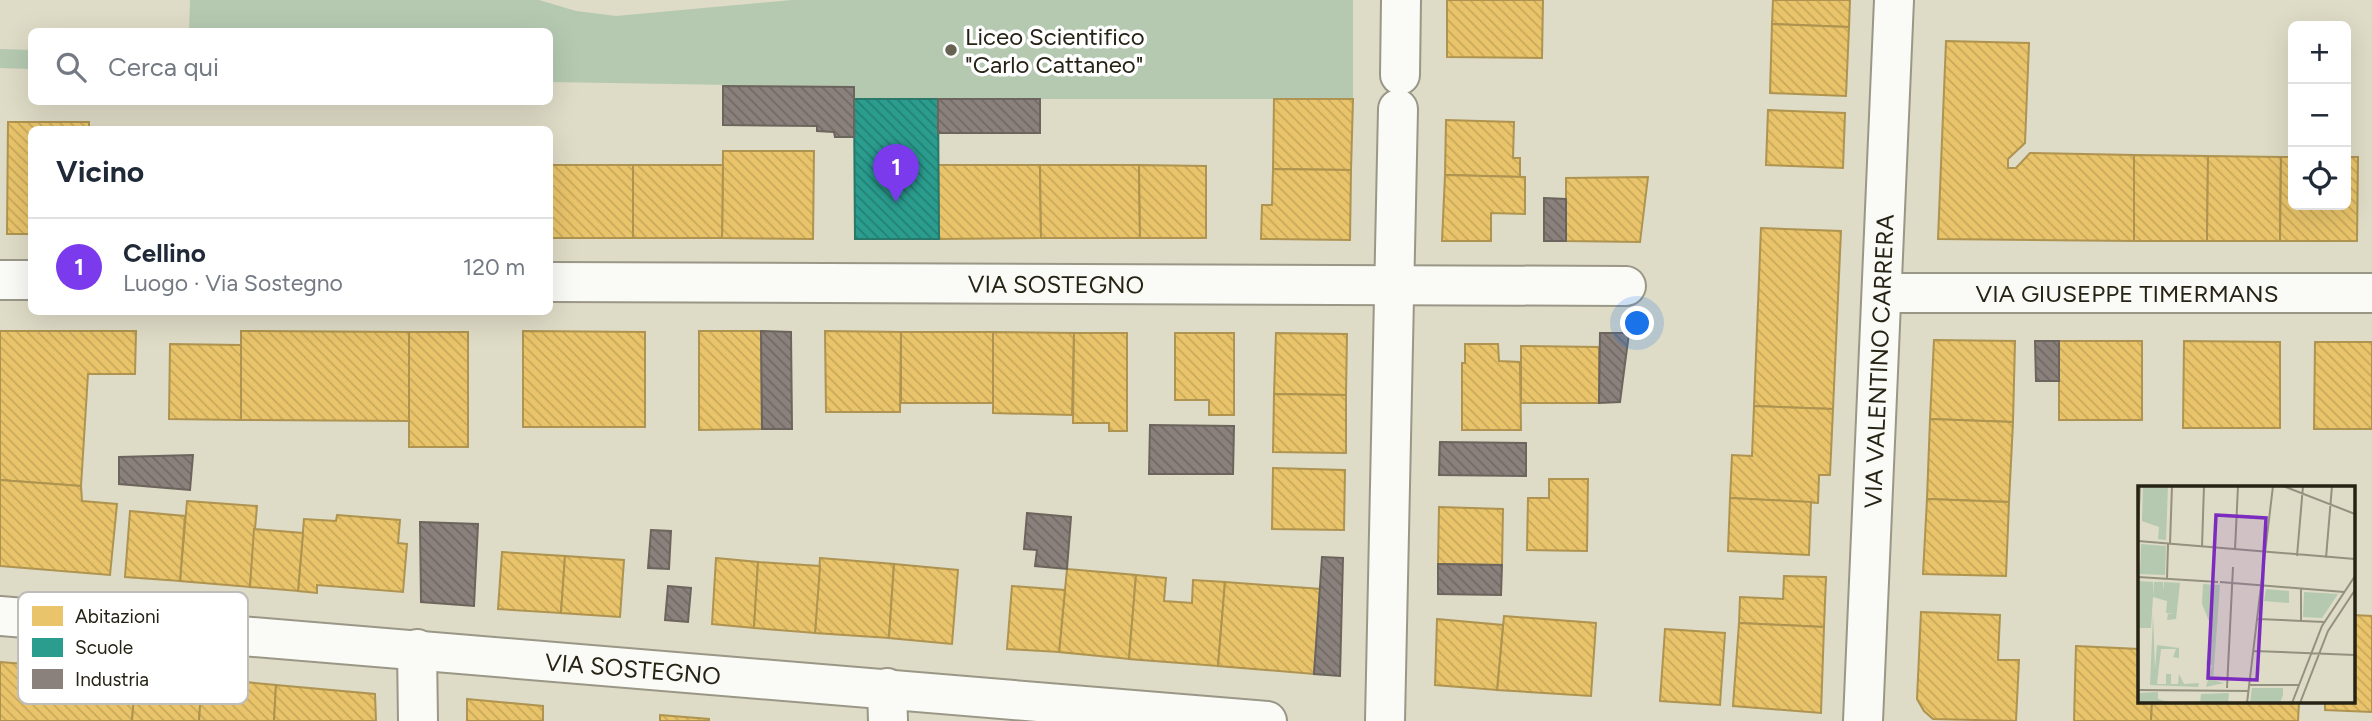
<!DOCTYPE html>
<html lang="it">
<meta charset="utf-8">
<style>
body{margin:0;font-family:Figtree,sans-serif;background:#f6f6f7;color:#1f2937}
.controls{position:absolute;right:21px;top:21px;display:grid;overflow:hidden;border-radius:10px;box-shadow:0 7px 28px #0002}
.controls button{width:63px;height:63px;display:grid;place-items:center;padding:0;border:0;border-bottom:2px solid #e0e1e3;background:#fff;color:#1f2937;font:35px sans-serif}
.you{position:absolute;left:1638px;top:324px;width:24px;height:24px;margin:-18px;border:5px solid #fff;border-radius:50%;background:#1a73e8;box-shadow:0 0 0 10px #1a73e833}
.badge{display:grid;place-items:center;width:46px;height:46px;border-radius:50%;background:#7c3aed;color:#fff;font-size:23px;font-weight:700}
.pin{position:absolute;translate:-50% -58px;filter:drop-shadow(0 2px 4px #0008)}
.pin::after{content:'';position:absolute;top:37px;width:24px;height:21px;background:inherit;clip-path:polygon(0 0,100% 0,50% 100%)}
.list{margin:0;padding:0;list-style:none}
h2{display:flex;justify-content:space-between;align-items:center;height:91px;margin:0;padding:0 28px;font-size:30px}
h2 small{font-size:23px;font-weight:400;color:#747a83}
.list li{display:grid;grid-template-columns:46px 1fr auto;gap:21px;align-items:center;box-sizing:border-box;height:98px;padding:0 28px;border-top:2px solid #e0e1e3}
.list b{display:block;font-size:26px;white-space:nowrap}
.list p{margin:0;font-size:23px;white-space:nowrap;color:#747a83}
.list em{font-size:23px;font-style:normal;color:#747a83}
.icon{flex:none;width:38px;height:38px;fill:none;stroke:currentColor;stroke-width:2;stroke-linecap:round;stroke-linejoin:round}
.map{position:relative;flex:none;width:2372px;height:721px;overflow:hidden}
.search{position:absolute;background:#fff;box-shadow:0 7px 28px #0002;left:28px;top:28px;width:525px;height:77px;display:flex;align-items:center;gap:18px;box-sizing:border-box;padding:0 24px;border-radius:10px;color:#747a83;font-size:26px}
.panel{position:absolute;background:#fff;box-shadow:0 7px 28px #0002;left:28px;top:126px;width:525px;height:189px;border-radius:10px}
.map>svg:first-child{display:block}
.green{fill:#b5c9b1}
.homes{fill:url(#homes-back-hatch);stroke:#ae9450;stroke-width:2}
.schools{fill:url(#schools-back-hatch);stroke:#29786a;stroke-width:2}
.industry{fill:url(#industry-back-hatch);stroke:#6c655d;stroke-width:2}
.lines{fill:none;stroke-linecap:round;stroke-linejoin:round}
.street-casing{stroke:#9a9787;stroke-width:42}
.street{stroke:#fafaf6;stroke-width:38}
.poi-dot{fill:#666353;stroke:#fff;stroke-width:2.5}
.labels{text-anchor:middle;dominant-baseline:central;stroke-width:7;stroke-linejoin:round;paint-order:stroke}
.poi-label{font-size:24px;fill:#262315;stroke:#fff;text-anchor:start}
.street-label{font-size:24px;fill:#262315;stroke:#fff}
.inset-road{fill:none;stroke:#94917f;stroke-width:2}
.view{fill:#7b2cbf;fill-opacity:0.15;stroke:#7b2cbf;stroke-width:3.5}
.inset-edge{fill:none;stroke:#262315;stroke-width:3.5}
.key{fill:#fff;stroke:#bebdb9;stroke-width:2}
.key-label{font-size:19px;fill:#262315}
</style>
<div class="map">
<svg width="2372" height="721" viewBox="0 0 2372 721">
<defs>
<pattern id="homes-back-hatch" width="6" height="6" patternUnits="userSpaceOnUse" patternTransform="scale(1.75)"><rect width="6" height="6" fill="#e9c46a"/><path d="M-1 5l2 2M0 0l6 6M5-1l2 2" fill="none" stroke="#c8a85b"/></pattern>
<pattern id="schools-back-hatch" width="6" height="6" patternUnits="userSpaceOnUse" patternTransform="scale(1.75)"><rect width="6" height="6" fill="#2a9d8f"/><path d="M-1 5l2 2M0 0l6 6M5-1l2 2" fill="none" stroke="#248074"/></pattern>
<pattern id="industry-back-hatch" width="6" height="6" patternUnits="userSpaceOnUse" patternTransform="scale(1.75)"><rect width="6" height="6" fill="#8a817c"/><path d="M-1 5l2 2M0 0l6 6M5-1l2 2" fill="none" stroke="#716964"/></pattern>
</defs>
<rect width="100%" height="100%" fill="#dedbc6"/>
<g class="green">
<path d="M 190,0 L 539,0 L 576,11 L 616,16 L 792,0 L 1353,0 L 1353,99 L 854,99 L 853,87 L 550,82 L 550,32 L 189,32 Z"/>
<path d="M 0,49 L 31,50 L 31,69 L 0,68 Z"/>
</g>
<g class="homes">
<path d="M 1447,0 L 1543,0 L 1542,58 L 1447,57 Z"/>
<path d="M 1773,0 L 1850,0 L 1849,27 L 1772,24 Z"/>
<path d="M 1772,24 L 1849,27 L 1846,96 L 1770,93 Z"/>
<path d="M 1946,41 L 2029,43 L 2025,143 L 2008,159 L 2008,168 L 2016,168 L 2030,153 L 2134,155 L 2134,241 L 1938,239 Z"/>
<path d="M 1274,99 L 1353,99 L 1351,170 L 1273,169 Z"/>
<path d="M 1768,110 L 1845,113 L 1843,168 L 1766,165 Z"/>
<path d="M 1446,120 L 1514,122 L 1513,158 L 1520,158 L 1520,177 L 1445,175 Z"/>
<path d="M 8,122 L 89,122 L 89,130 L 32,130 L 32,234 L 7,234 Z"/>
<path d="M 723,151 L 814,151 L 813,239 L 722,238 Z"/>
<path d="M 2134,155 L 2208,156 L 2207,241 L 2134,241 Z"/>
<path d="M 2208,156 L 2281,157 L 2280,241 L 2207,241 Z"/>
<path d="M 2281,157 L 2293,157 L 2293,205 L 2346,205 L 2346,157 L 2358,157 L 2357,241 L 2280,241 Z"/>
<path d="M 551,165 L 633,165 L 633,238 L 552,238 Z"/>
<path d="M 633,165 L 723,165 L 722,238 L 633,238 Z"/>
<path d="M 938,165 L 1040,165 L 1041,238 L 939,239 Z"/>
<path d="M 1040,165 L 1139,165 L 1140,238 L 1041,238 Z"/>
<path d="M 1139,165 L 1206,166 L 1206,238 L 1140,238 Z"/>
<path d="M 1273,169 L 1351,170 L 1350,240 L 1261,239 L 1262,205 L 1272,205 Z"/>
<path d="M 1445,175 L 1525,177 L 1525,214 L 1491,213 L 1491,241 L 1442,241 Z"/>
<path d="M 1648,177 L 1640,242 L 1566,241 L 1566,178 Z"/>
<path d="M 1761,228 L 1841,231 L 1833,409 L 1754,406 Z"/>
<path d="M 0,331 L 136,331 L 135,374 L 88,374 L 81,486 L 0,480 Z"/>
<path d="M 241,331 L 409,332 L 409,421 L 241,420 Z"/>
<path d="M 523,331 L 645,332 L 645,427 L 523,427 Z"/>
<path d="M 699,331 L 761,331 L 762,429 L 699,430 Z"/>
<path d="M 825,331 L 901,332 L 900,412 L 826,412 Z"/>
<rect x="409" y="332" width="59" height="115"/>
<rect x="901" y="332" width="92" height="71"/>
<path d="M 993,332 L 1074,333 L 1072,415 L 993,413 Z"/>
<path d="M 1074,333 L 1127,333 L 1127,431 L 1109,431 L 1109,423 L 1073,423 Z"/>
<path d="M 1175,333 L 1234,333 L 1234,415 L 1209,415 L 1209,400 L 1175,400 Z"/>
<path d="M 1276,333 L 1347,334 L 1346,395 L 1274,394 Z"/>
<path d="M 1934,340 L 2015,341 L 2013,422 L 1930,419 Z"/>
<rect x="2059" y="341" width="83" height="79"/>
<path d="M 2184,341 L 2280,342 L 2280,428 L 2183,428 Z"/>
<path d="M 2315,342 L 2372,342 L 2372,429 L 2314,429 Z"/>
<path d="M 170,344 L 241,345 L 241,420 L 169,419 Z"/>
<path d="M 1465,344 L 1498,344 L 1499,361 L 1520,362 L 1521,430 L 1462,430 L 1462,363 L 1465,363 Z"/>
<path d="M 1521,346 L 1599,347 L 1599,403 L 1521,403 Z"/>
<path d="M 1274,394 L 1346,395 L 1346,453 L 1273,452 Z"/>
<path d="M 1754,406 L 1833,409 L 1830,475 L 1819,475 L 1818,503 L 1730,498 L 1732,455 L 1752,456 Z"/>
<path d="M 1930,419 L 2013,422 L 2009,502 L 1927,499 Z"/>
<path d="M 1273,468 L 1345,470 L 1344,530 L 1272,529 Z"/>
<path d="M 1549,479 L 1588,479 L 1587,551 L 1527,550 L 1528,498 L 1549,498 Z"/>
<path d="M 0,480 L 81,486 L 82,501 L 117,504 L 110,575 L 0,566 Z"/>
<path d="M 1730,498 L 1811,502 L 1809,555 L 1728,551 Z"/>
<path d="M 1927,499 L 2009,502 L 2006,576 L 1923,574 Z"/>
<path d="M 187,501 L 257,506 L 250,587 L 180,581 Z"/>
<path d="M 1439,507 L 1503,509 L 1502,565 L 1438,564 Z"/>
<path d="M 130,511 L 185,516 L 180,581 L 125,577 Z"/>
<path d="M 337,515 L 400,520 L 398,543 L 407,544 L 403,592 L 317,585 L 317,593 L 298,591 L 304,519 L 336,521 Z"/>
<path d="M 254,529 L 303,533 L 298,591 L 250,587 Z"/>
<path d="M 502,552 L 565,556 L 561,613 L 498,609 Z"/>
<path d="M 565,556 L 624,560 L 620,617 L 561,613 Z"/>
<path d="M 716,558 L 758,562 L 754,628 L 712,624 Z"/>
<path d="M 820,558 L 894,564 L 889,638 L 815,633 Z"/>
<path d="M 758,562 L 820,566 L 815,633 L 754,628 Z"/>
<path d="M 894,564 L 958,570 L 952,644 L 889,638 Z"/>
<path d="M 1067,569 L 1136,575 L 1129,659 L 1059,652 Z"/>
<path d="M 1136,575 L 1166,578 L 1164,601 L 1192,603 L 1193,580 L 1225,582 L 1218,666 L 1129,659 Z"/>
<path d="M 1784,576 L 1826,577 L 1824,627 L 1739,623 L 1740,597 L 1783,599 Z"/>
<path d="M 1225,582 L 1321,589 L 1314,674 L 1218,666 Z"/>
<path d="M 1012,586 L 1065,590 L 1059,652 L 1007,649 Z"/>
<path d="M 1921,612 L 2000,615 L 1998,660 L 2019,660 L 2016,721 L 1933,719 L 1924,711 L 1917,699 Z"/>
<path d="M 2353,615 L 2372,616 L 2372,712 L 2325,710 L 2325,702 L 2353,702 Z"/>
<path d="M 1504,616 L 1596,623 L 1591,696 L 1497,690 Z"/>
<path d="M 1437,619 L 1503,625 L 1497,690 L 1435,685 Z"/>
<path d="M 1739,623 L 1824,627 L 1821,713 L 1733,706 Z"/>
<path d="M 1665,629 L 1725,633 L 1720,705 L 1660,701 Z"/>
<path d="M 2076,646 L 2139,649 L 2139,702 L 2152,702 L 2151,721 L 2074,721 Z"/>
<path d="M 0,662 L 136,673 L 132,721 L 0,721 Z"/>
<path d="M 136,673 L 202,678 L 199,721 L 132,721 Z"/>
<path d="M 202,678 L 276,685 L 274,721 L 199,721 Z"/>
<path d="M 276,685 L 375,694 L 376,721 L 274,721 Z"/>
<path d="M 467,699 L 543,706 L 543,721 L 467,721 Z"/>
<path d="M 2152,702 L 2299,702 L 2298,721 L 2151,721 Z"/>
<path d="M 660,715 L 709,719 L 709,721 L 660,721 Z"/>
</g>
<path class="schools" d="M 854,99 L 938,99 L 939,239 L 855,239 Z"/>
<g class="industry">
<path d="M 723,86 L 854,87 L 854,137 L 835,137 L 834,132 L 817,131 L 817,126 L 723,125 Z"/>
<rect x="938" y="99" width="102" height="34"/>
<path d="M 1544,198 L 1566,199 L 1566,241 L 1544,241 Z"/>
<path d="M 761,331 L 791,332 L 792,429 L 762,429 Z"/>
<path d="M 1600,333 L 1629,333 L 1620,402 L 1599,403 Z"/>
<path d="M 2035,341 L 2059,341 L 2059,381 L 2036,381 Z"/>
<path d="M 1150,425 L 1234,426 L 1233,474 L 1149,474 Z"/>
<path d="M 1440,442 L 1526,443 L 1526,476 L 1439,475 Z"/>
<path d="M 193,455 L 190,490 L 119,484 L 119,457 Z"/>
<path d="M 1027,513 L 1071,517 L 1067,569 L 1035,566 L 1037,550 L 1024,549 Z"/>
<path d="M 420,522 L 478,524 L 474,606 L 421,602 Z"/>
<path d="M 651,530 L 671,531 L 669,569 L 648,568 Z"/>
<path d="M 1322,557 L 1343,558 L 1340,676 L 1314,674 Z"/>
<path d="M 1438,564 L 1502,565 L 1501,595 L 1438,594 Z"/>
<path d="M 668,586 L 691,588 L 688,622 L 665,620 Z"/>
</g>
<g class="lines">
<defs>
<g id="street">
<path d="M 1400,75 L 1401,0"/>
<path d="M 0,280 L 32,280"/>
<path id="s1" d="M 550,282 L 1626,286"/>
<path id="s2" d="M 1882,293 L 2372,293"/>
<path id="s3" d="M 0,616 L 1267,721"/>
<path d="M 417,649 L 418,721"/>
<path d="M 887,688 L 888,721"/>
<path d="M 1385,721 L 1398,109"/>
<path id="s4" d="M 1863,721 L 1894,0"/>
</g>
</defs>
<use href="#street" class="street-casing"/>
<use href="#street" class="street"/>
</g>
<circle class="poi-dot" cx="951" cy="50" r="7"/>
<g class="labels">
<g class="poi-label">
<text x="965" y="36">Liceo Scientifico<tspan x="965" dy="28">"Carlo Cattaneo"</tspan></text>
</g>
<g class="street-label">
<text stroke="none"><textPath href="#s1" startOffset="506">VIA SOSTEGNO</textPath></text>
<text stroke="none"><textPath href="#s2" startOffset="245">VIA GIUSEPPE TIMERMANS</textPath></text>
<text stroke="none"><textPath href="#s4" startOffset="360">VIA VALENTINO CARRERA</textPath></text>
<text stroke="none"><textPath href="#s3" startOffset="635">VIA SOSTEGNO</textPath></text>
</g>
</g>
<g transform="translate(2138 486)">
<rect width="217" height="217" fill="#dedbc6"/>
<path d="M 5,0 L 30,0 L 28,54 L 20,53 L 21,41 L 4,35 ZM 3,58 L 28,60 L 27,89 L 2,88 ZM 1,95 L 15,96 L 15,110 L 16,96 L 25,96 L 25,105 L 26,96 L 42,97 L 38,133 L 29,134 L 30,128 L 36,128 L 28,127 L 29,115 L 15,111 L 13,142 L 0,142 ZM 65,98 L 82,99 L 75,194 L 86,197 L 68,201 L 74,179 L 68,179 L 73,140 L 64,118 ZM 128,103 L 151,105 L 151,117 L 126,115 ZM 15,128 L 17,183 L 19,159 L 41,162 L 41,172 L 35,171 L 38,163 L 23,163 L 19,198 L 28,198 L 28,188 L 33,188 L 33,198 L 40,198 L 41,188 L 46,198 L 61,197 L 60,201 L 12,199 ZM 20,206 L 20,213 L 34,217 L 0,217 L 0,207 ZM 91,207 L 90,217 L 62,217 L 63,208 Z" fill="#b5c9b1"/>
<path d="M 166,106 L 200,108 L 184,132 L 165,131 ZM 114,202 L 145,202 L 145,209 L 142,217 L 112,217 Z" fill="#b5c9b1"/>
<path class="inset-road" d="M 145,0 L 217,28M 0,44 L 2,0M 0,55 L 217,73M 32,58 L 34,0M 64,61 L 66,0M 97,64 L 100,0M 159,70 L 165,0M 188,72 L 194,0M 0,91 L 80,96M 29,93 L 30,58M 82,96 L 206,106M 120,133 L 186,136M 163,135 L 163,102M 116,165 L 217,169M 112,199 L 161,199M 89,202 L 95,81M 0,204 L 111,205M 109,217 L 135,0M 154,217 L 184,140 L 217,90M 162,217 L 190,145 L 217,104"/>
<path class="view" d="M 78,29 L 128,32 L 119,194 L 70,192 Z"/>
<rect width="217" height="217" class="inset-edge"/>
</g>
<rect x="18" y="592" width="230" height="112" rx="10" class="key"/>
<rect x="32" y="606" width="31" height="20" fill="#e9c46a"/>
<rect x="32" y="638" width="31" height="19" fill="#2a9d8f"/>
<rect x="32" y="669" width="31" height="20" fill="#8a817c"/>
<g class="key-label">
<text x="75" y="623">Abitazioni</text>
<text x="75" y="654">Scuole</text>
<text x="75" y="686">Industria</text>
</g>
</svg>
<div class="controls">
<button>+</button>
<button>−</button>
<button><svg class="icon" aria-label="locate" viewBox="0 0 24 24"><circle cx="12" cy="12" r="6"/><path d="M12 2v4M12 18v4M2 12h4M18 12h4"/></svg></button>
</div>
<div class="you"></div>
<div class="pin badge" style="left:896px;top:202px">1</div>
<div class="search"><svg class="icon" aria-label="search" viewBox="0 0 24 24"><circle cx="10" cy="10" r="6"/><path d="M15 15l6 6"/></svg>Cerca qui</div>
<section class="panel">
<h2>Vicino<small></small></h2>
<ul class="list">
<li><span class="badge">1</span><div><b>Cellino</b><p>Luogo · Via Sostegno</p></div><em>120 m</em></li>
</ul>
</section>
</div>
